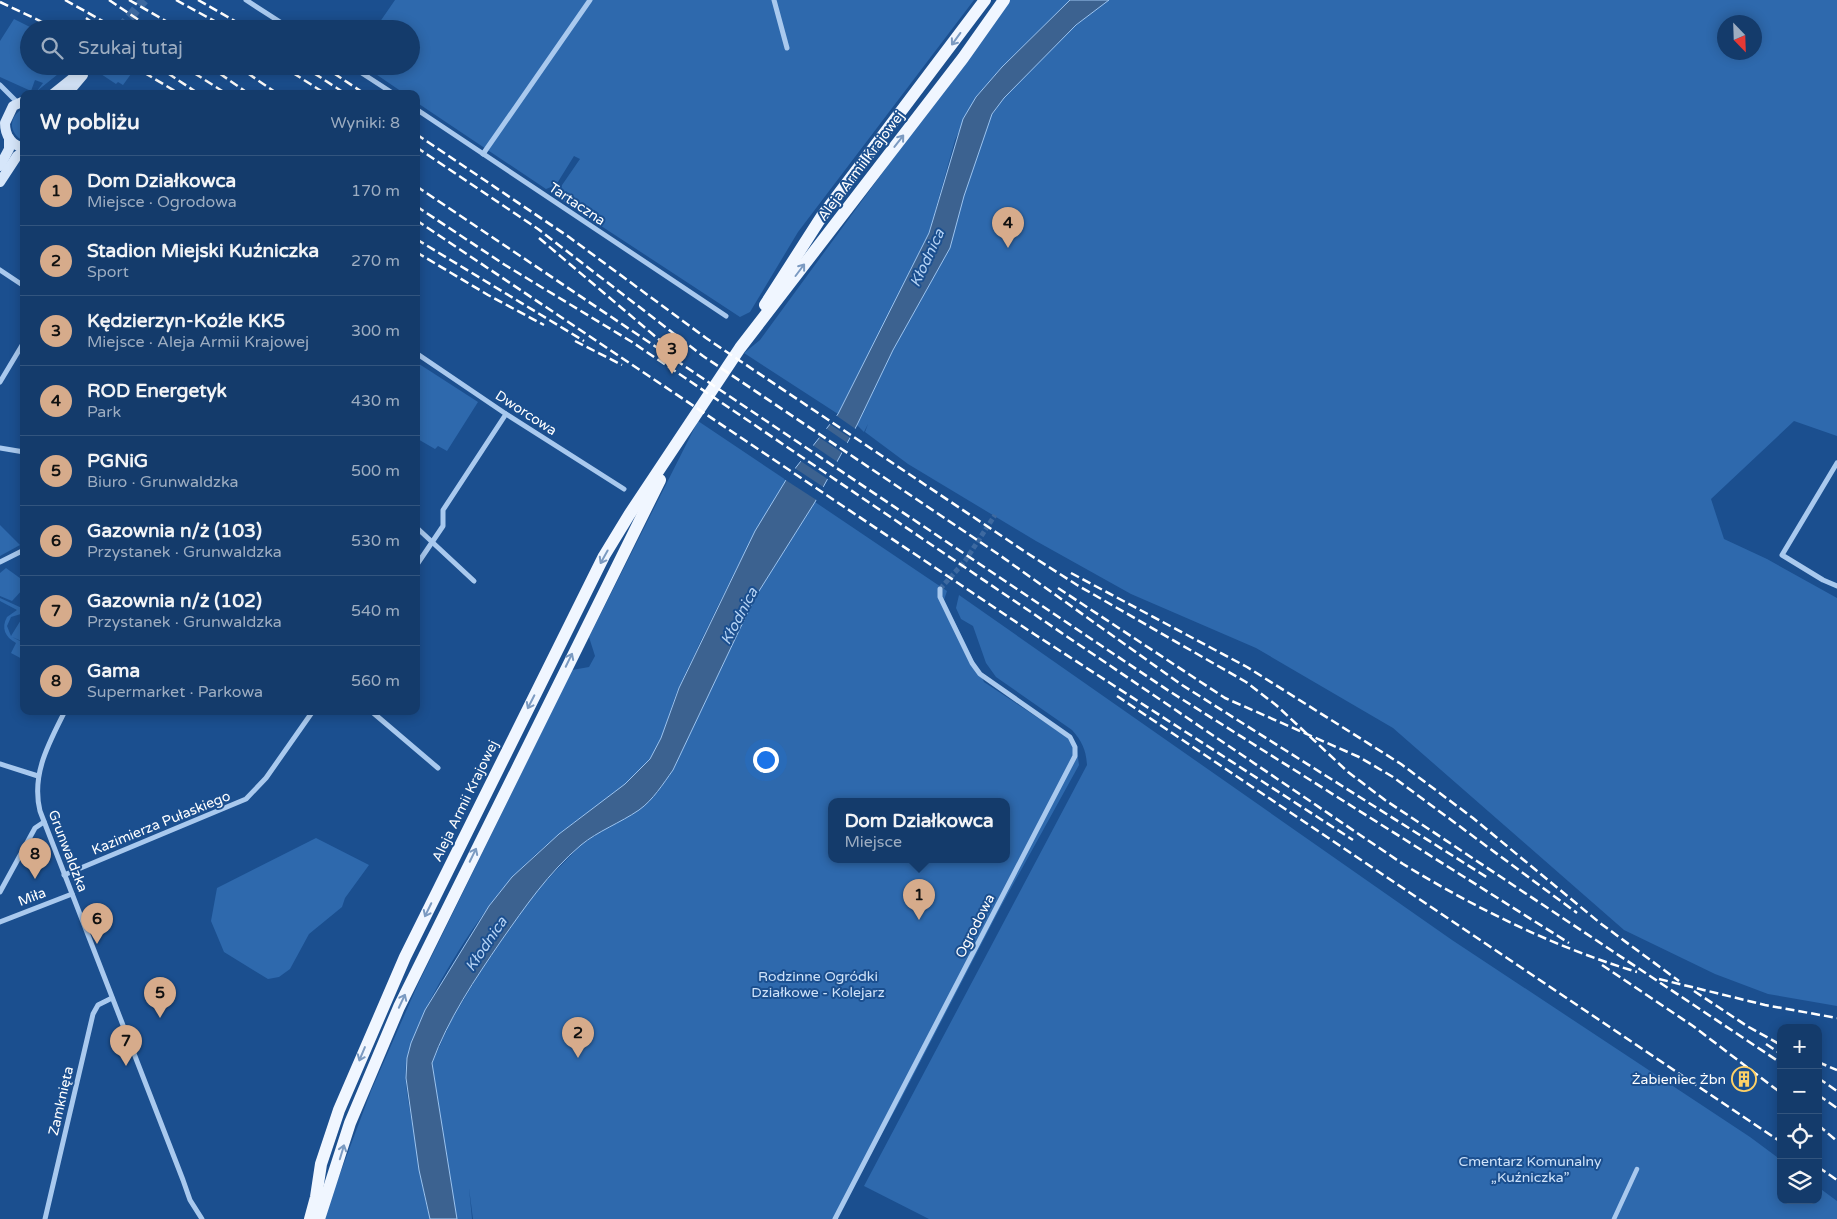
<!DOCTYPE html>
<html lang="pl">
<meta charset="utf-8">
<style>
body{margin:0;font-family:"Varela Round",sans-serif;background:#214673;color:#f1f3f6}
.controls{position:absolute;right:15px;bottom:15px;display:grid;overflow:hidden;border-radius:10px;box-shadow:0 2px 12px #0003}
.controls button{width:45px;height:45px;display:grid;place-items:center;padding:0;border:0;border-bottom:1px solid #33557e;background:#143b6b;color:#f1f3f6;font:25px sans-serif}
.compass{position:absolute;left:1717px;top:15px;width:45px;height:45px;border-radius:50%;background:#143b6b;box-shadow:0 2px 12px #0003;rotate:157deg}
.you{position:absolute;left:765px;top:759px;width:18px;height:18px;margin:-12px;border:4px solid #fff;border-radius:50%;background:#1a73e8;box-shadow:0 0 0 8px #1a73e833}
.badge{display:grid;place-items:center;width:32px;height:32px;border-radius:50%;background:#d6ab8b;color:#111;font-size:16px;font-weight:700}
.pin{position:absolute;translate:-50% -41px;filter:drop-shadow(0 1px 2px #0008)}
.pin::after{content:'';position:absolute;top:26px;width:18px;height:15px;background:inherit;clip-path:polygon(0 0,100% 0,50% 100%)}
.popup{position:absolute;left:828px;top:798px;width:182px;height:65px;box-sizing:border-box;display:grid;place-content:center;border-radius:10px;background:#143b6b;filter:drop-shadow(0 1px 4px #0005);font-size:16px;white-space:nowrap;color:#9dadc1}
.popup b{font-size:19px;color:#f1f3f6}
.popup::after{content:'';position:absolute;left:50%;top:100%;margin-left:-10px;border:10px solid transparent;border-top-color:#143b6b}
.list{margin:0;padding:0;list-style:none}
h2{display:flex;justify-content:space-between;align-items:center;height:65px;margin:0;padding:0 20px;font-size:21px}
h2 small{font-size:16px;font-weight:400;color:#9dadc1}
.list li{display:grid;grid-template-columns:32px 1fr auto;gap:15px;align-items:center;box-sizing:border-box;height:70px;padding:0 20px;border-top:1px solid #33557e}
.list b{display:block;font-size:19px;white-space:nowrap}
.list p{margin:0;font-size:16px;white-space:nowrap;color:#9dadc1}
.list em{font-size:16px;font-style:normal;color:#9dadc1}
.icon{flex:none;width:28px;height:28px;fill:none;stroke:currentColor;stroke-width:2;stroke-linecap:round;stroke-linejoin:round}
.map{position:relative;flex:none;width:1837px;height:1219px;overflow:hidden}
.search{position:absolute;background:#143b6b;box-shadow:0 2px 12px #0003;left:20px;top:20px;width:400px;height:55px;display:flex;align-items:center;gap:12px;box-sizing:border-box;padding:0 18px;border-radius:28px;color:#9dadc1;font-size:19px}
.panel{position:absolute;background:#143b6b;box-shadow:0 2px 12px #0003;left:20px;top:90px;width:400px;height:625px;border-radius:10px}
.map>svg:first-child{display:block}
.green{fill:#2e69ad;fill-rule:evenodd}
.water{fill:#3c6290;stroke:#9cc4f0}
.pier{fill:#1b4f8f}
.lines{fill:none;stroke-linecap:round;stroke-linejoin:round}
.minor-tunnel{stroke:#3d69a0;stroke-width:5;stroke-dasharray:5 2.5;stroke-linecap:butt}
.secondary-tunnel{stroke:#3d69a0;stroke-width:10;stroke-dasharray:10 5;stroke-linecap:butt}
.pedestrian{stroke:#a9c9ee;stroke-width:4.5}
.minor{stroke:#a9c9ee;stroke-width:5}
.secondary{stroke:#d6e6fa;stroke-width:10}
.primary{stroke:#f0f6ff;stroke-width:12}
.rail{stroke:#fff;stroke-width:2.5;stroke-dasharray:9 4;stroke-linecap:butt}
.oneway{stroke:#7b9ac1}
.labels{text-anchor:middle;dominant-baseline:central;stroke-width:4;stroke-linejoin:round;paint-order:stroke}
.street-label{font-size:14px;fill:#fff;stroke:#1b4f8f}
.park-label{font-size:14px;fill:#cfe3fa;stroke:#1b4f8f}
.poi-label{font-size:14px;fill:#fff;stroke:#1b4f8f;text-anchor:end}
.water-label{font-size:15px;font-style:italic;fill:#b5d3f5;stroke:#1b4f8f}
</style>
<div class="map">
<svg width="1837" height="1219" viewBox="0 0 1837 1219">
<rect width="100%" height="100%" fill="#1b4f8f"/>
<g class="green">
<path d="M 395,0 L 974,0 L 798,232 L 750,312 L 740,317 L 560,199 L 560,188 L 580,159 L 574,156 L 556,185 L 546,189 L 416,102 L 416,94 L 405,94 L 364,66 L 411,66 L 411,29 L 375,29 Z"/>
<path d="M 1009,0 L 1070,0 L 1002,67 L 976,97 L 955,140 L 929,233 L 838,414 L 744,353 L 760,340 Z"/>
<path d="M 1106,0 L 1837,0 L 1837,436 L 1794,421 L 1711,499 L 1724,539 L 1767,559 L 1837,598 L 1837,1006 L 1768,994 L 1715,974 L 1624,930 L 1393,728 L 1256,648 L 1131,594 L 1036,541 L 908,464 L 865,432 L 868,424 L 864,432 L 857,425 L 913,306 L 983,127 L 1004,98 L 1059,40 ZM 1724,22 L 1754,22 L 1754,52 L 1724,52 Z"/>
<path d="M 14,19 L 34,29 L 29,29 L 29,66 L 68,66 L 37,91 L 43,83 L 35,80 L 31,91 L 0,77 L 0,41 Z"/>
<path d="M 100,66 L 113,66 L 131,74 L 123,85 L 118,82 L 116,84 L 98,72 Z"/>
<path d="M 24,108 L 24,141 C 8,134 8,116 24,108 Z"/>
<path d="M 416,362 L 478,402 L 447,451 L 438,446 L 435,449 L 416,438 Z"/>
<path d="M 698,421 L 786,480 C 746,546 713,615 680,685 C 669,708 666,736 651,757 C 629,789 587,810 558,835 C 542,848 527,862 513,877 C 480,911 412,1018 406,1064 C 404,1086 410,1108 413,1129 C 418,1160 422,1189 430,1219 L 323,1219 L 371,1091 L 418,984 L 572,670 L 589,667 L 595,656 L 589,637 Z"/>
<path d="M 815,502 L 947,591 L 944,600 L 984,682 L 1076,743 L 1079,765 L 999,910 L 900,1101 L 835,1219 L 473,1219 L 469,1188 L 472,1219 L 457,1219 L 432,1063 L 451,1021 L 482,969 L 536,891 L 581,845 L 657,793 L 673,770 L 754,599 ZM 832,801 L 1006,801 L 1006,859 L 832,859 Z"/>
<path d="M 0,525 L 20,545 L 0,556 Z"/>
<path d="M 6,568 L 24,581 L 24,588 L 12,601 L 0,596 L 0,573 Z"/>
<path d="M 959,595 L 1452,940 L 1750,1137 L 1781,1160 L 1781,1200 L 1818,1200 L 1818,1187 L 1837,1201 L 1837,1219 L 929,1219 L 864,1186 L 1087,765 C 1086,750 1082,741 1072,730 L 996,677 L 986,663 L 973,626 L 961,619 L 956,608 Z"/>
<path d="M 0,598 L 24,609 L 24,613 L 11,617 L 7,626 L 11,636 L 24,615 L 24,642 L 12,637 L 24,643 L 24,660 L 11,653 L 16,643 C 5,637 1,628 7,617 L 17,610 L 0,601 Z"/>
<path d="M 316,838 L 369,865 L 345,898 L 342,907 L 309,934 L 290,969 L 279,977 L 268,979 L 224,952 L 211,921 L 217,888 Z"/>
</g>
<path class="water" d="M 1070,0 L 1109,0 L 1076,25 L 1004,98 L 992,114 L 964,196 L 950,248 L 893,350 L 857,425 L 815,502 L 754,599 L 673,770 C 663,784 653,800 639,810 C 620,823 598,831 581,845 C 548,873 525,907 501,941 C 475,979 448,1019 432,1063 L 457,1219 L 430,1219 L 419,1170 L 406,1078 L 407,1058 L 411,1043 L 425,1010 L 489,906 L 512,877 L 559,834 L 625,784 L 650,759 L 661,738 L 679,688 L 755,531 L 786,480 L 838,414 L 929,233 L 963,119 L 976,97 L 1002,67 Z"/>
<g class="pier">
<path d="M 834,414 L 857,430 L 852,439 L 828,423 Z"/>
<path d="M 824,427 L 849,444 L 844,454 L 817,436 Z"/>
<path d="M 811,444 L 839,463 L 829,480 L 799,460 Z"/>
<path d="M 793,467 L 825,488 L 818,501 L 784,479 Z"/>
</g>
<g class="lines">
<path class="minor-tunnel" d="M 940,589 L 965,561 L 995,515"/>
<path class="secondary-tunnel" d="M 120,29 L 144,0"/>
<path class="pedestrian" d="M 1614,1219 L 1637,1169"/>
<g class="minor">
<path d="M 246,0 L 291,29"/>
<path d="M 774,0 L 787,48"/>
<path d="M 351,66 L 394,94"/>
<path d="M 0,85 L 18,103"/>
<path d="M 416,109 L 726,316"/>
<path d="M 483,154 L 590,0"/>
<path d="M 0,270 L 24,286"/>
<path d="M 416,353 L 506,414 L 624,489"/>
<path d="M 0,382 L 24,342"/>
<path d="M 0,448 L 24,452"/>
<path d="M 1837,463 L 1782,555 L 1823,580 L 1837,586"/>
<path d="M 416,527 L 474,581"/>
<path d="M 0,562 L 24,550"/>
<path d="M 416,566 L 443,526 L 443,510 L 506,414"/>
<path d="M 65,711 C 49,743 31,774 40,811 L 183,1180 L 190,1200 L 202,1219"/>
<path d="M 371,711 L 438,768"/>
<path d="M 0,764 L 38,776"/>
<path d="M 64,875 L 246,799 L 266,778 L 313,711"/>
<path d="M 0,892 L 35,828 L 44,822"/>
<path d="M 0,922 L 72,894"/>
<path d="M 45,1219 L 93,1014 L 98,1005 L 112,998"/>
<path d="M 835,1219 L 1075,756 L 1075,747 L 1070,737 L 980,674 L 972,663 L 940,597 L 940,589"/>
</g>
<g class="secondary">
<path d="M 53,94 L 88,66"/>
<path d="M 67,94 L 83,75"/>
<path d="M 24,101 L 13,106 L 5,123 C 5,135 11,145 24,148"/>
<path d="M 0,166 L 9,149 L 9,138"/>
<path d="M 0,182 L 17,156 L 24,151"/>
</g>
<g class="primary">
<path d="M 765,305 L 822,216 L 985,0"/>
<path d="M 310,1219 L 316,1197 L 321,1164 L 339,1110 L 405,957 L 604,556 L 629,515 L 740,348 L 963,58 L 1004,0"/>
<path d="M 319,1219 L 350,1123 L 399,1007 L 660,480"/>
</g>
<g class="rail">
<path d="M 65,0 L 117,29"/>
<path d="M 109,0 L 152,29"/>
<path d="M 129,0 L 180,29"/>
<path d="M 176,0 L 229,29"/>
<path d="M 198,0 L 249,29"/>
<path d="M 0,2 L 57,29"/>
<path d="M 86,18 L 101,29"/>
<path d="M 26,51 L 29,52"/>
<path d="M 133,66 L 180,94"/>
<path d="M 157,66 L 199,94"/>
<path d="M 183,66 L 227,94"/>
<path d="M 209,66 L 249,94"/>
<path d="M 237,66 L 278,94"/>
<path d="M 282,66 L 326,94"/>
<path d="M 303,66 L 346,94"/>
<path d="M 323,66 L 365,94"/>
<path d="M 416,134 L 569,237 L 706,338 L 1027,553 L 1077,585 L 1246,682 L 1276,705 L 1348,772 L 1385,800 L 1781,1063"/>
<path d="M 416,147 L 538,229 L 703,356 L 998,554 L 1182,685 L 1488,878"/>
<path d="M 416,186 L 1169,691 L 1569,943"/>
<path d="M 416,206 L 505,265 L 632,342 L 1403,864 C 1477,909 1554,947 1637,972"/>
<path d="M 416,220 L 1034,634 L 1353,840"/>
<path d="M 539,238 L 669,348"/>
<path d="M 416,239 L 584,341"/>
<path d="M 416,252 L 488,295 L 544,325"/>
<path d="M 575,341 L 622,365"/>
<path d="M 1071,573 L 1247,667 L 1401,764 L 1473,818 L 1600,923 L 1679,981"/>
<path d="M 1058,588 L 1225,698 L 1359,757 L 1393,777 L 1577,913"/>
<path d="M 1117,696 L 1781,1142"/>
<path d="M 1602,965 L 1693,1026 L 1781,1093"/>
<path d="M 1659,979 L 1765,1005 L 1837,1018"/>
<path d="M 1694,991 L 1747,1026 L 1781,1045"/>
<path d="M 1766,1044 L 1781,1054"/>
<path d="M 1818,1062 L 1837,1070"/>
<path d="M 1818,1078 L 1837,1091"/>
<path d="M 1818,1095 L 1837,1108"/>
<path d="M 1818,1125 L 1837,1141"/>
<path d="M 1818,1167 L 1837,1180"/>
</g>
</g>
<defs><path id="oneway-shaft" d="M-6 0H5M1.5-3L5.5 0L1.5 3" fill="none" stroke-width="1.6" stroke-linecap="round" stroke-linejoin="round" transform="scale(1.25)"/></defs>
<g class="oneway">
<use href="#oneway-shaft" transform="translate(956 39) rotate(126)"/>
<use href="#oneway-shaft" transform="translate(899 141) rotate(-52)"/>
<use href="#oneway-shaft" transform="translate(800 270) rotate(-53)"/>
<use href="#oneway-shaft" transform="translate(604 557) rotate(119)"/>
<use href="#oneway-shaft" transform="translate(569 660) rotate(-64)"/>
<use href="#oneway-shaft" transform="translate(531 702) rotate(117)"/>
<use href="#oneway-shaft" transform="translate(473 855) rotate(-64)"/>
<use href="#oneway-shaft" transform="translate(428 910) rotate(116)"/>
<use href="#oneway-shaft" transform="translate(402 1001) rotate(-65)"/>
<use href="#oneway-shaft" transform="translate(362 1054) rotate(113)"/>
<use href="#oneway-shaft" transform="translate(342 1152) rotate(-73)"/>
</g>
<defs>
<symbol id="building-ring" viewBox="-11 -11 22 22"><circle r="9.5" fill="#1b4f8f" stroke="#ffd166" stroke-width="1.5"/><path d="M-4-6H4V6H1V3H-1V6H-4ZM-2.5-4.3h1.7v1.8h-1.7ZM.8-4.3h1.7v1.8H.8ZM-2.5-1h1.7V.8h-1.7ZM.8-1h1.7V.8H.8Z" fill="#ffd166"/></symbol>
</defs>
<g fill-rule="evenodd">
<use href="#building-ring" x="1730" y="1065" width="28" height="28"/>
</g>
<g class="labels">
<g class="street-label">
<text transform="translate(861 166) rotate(-53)">Aleja Armii Krajowej</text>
<text transform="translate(577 204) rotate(34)">Tartaczna</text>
<text transform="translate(526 413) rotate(33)">Dworcowa</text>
<text transform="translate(465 801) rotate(-64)">Aleja Armii Krajowej</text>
<text transform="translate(161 823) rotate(-22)">Kazimierza Pułaskiego</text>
<text transform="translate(68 851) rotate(69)">Grunwaldzka</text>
<text transform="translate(32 897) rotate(-21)">Miła</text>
<text transform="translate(975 926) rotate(-63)">Ogrodowa</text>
<text transform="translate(61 1101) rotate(-77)">Zamknięta</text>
</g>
<g class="park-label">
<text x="818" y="976">Rodzinne Ogródki<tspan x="818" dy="16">Działkowe - Kolejarz</tspan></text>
<text x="1530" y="1161">Cmentarz Komunalny<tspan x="1530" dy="16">„Kuźniczka”</tspan></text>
</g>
<g class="poi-label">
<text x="1726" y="1079">Żabieniec Żbn</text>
</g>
<g class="water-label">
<text transform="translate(927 258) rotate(-65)">Kłodnica</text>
<text transform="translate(739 616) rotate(-62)">Kłodnica</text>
<text transform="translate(486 944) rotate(-56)">Kłodnica</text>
</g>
</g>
</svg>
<div class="controls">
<button>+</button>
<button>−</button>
<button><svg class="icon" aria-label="locate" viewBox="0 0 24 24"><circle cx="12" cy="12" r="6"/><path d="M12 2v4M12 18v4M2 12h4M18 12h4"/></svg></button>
<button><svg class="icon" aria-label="layers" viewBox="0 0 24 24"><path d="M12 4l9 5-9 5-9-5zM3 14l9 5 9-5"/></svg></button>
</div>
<svg class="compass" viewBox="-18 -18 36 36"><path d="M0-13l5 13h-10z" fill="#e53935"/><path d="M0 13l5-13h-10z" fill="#9dadc1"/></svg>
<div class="you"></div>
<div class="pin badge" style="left:919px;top:920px">1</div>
<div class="popup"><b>Dom Działkowca</b>Miejsce</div>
<div class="pin badge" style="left:578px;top:1058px">2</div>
<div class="pin badge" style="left:672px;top:374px">3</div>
<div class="pin badge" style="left:1008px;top:248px">4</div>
<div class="pin badge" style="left:160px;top:1018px">5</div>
<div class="pin badge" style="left:97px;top:944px">6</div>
<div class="pin badge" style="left:126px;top:1066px">7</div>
<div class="pin badge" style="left:35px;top:879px">8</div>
<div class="search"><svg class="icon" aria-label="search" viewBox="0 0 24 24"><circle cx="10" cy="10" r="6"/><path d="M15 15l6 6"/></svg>Szukaj tutaj</div>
<section class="panel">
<h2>W pobliżu<small>Wyniki: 8</small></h2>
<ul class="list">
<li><span class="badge">1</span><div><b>Dom Działkowca</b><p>Miejsce · Ogrodowa</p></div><em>170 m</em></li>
<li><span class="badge">2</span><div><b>Stadion Miejski Kuźniczka</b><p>Sport</p></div><em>270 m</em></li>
<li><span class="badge">3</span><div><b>Kędzierzyn-Koźle KK5</b><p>Miejsce · Aleja Armii Krajowej</p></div><em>300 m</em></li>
<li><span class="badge">4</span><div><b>ROD Energetyk</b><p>Park</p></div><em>430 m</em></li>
<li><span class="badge">5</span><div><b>PGNiG</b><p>Biuro · Grunwaldzka</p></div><em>500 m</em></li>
<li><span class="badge">6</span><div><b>Gazownia n/ż (103)</b><p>Przystanek · Grunwaldzka</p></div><em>530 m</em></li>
<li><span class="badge">7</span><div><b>Gazownia n/ż (102)</b><p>Przystanek · Grunwaldzka</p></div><em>540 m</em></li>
<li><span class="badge">8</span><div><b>Gama</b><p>Supermarket · Parkowa</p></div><em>560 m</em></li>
</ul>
</section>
</div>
